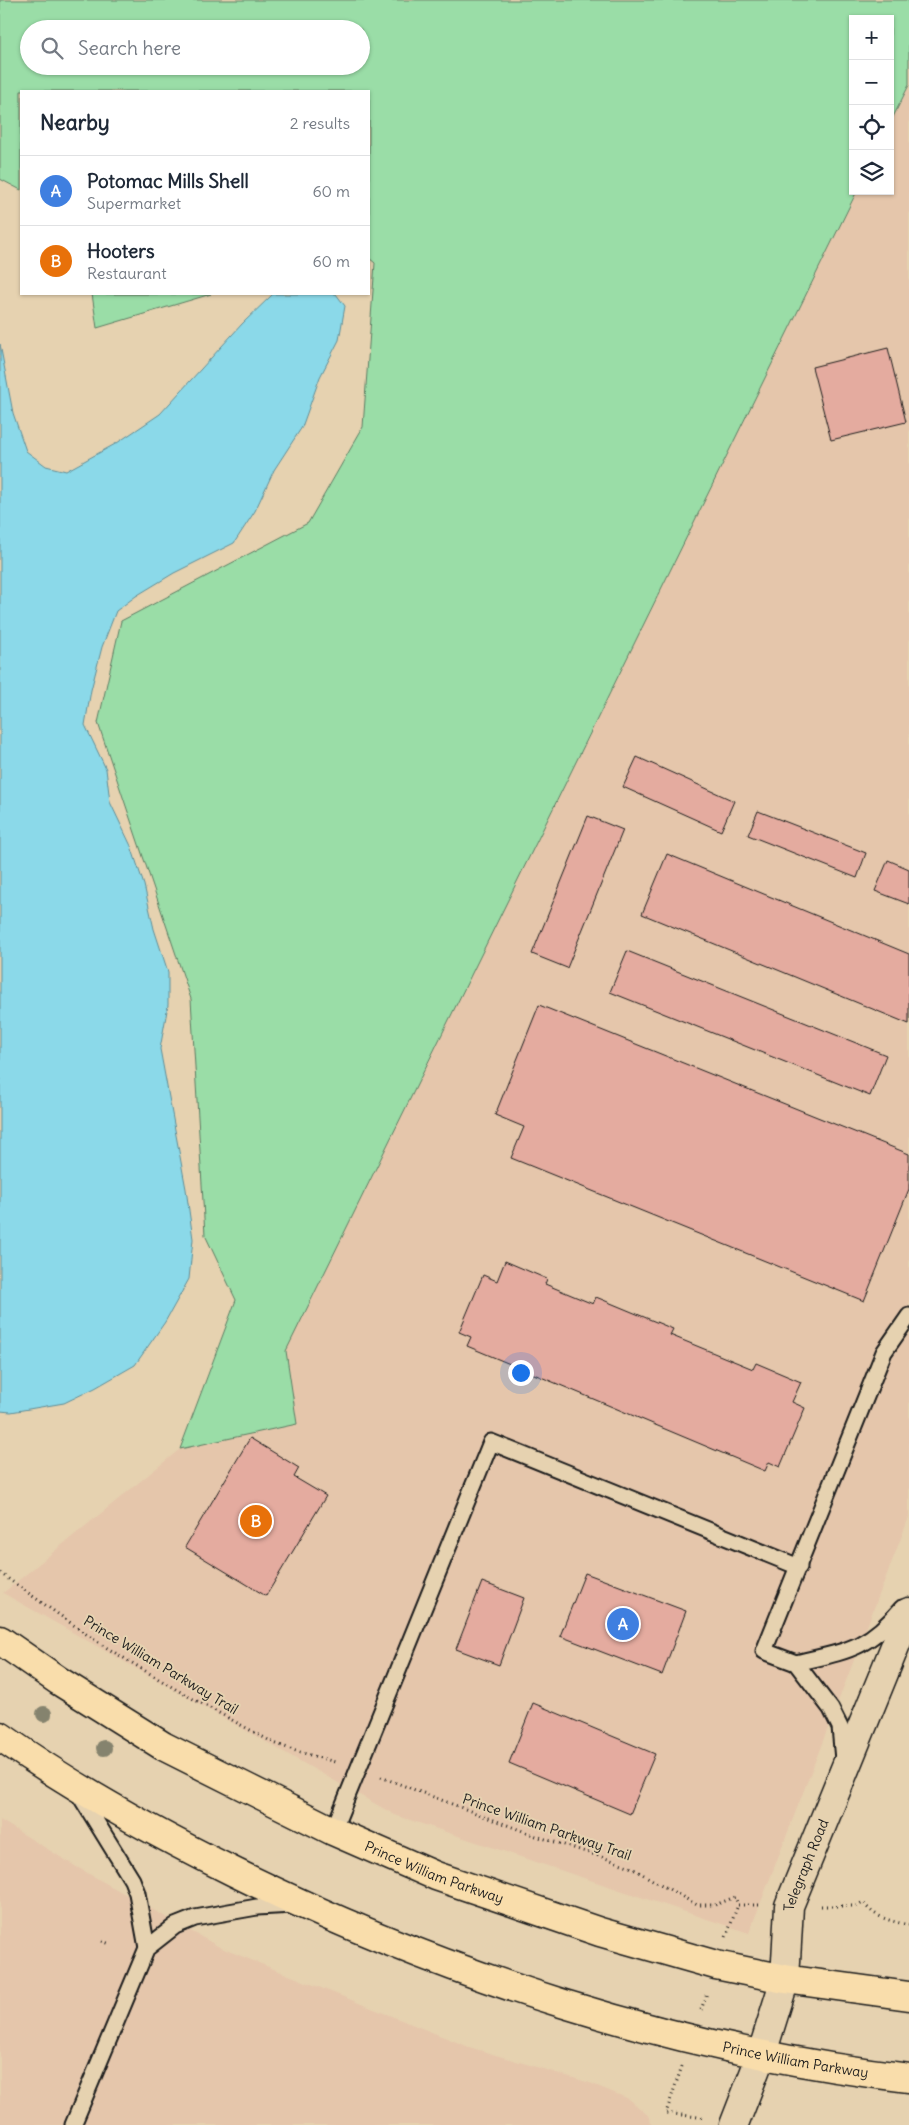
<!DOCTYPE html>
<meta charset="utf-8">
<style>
body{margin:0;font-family:Delius,sans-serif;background:#f6f6f7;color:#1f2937}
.controls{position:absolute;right:15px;top:15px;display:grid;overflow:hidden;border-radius:0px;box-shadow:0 1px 4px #0004}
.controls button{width:45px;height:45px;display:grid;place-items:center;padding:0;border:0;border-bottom:1px solid #e0e1e3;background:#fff;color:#1f2937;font:25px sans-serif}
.you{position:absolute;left:520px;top:1372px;width:18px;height:18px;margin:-12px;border:4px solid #fff;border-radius:50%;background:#1a73e8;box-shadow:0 0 0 8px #1a73e833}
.badge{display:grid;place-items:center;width:32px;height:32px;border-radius:50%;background:#7c3aed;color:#fff;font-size:16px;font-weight:700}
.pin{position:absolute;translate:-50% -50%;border:2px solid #fff;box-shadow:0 1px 5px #0006}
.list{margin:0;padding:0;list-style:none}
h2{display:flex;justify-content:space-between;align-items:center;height:65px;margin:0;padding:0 20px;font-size:21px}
h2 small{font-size:16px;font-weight:400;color:#747a83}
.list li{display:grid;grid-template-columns:32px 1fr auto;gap:15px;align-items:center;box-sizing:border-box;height:70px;padding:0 20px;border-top:1px solid #e0e1e3}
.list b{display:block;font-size:19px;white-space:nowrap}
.list p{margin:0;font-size:16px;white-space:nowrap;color:#747a83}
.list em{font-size:16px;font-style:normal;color:#747a83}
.icon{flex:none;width:28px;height:28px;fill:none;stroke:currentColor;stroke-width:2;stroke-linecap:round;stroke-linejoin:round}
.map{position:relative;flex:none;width:909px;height:2125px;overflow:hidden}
.search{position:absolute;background:#fff;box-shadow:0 1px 4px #0004;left:20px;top:20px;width:350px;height:55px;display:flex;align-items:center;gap:12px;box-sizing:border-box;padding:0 18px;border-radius:28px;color:#747a83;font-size:19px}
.panel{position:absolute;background:#fff;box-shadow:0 1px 4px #0004;left:20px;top:90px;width:350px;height:205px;border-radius:0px}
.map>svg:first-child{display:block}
.built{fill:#e5c6ab}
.green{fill:#9adda7;stroke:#5b7c62;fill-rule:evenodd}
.water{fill:#8bd9e9;stroke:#5f8d97}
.building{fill:#e4ab9f;stroke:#1c1c1c}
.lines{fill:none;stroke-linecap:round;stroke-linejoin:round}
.service-casing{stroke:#1c1c1c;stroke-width:19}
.secondary-casing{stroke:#1c1c1c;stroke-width:31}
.trunk-casing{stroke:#1c1c1c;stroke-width:31}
.path{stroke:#1c1c1c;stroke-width:3;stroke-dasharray:1 4;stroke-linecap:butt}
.service{stroke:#e6d2b0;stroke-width:15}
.secondary{stroke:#e6d2b0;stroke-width:28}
.trunk{stroke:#f9ddab;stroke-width:28}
.tree{fill:#85836e}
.labels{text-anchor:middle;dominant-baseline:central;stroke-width:4;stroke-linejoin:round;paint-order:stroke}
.street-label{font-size:14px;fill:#1c1c1c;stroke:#e6d2b0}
</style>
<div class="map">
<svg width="909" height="2125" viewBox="0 0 909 2125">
<rect width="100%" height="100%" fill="#e6d2b0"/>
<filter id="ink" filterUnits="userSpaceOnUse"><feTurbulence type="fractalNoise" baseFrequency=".02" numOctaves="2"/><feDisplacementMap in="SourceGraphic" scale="10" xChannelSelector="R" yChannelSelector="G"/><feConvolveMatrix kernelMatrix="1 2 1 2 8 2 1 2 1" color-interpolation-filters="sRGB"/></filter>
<g filter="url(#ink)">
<g class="built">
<path d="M 909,85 L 909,1517 L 749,1933 L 395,1815 L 3,1593 L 180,1449 L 297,1424 L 286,1351 L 857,191 L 890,191 L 890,123 Z"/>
<path d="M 0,1820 L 75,1866 L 221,1948 L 469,2047 L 590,2083 L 629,2099 L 650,2117 L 651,2125 L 0,2125 Z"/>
</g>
<g class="green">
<path d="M 0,0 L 909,0 L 909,85 L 890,123 L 890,19 L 853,19 L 853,191 L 857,191 L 286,1351 L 297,1424 L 180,1449 L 236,1300 L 205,1235 L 191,999 L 98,723 L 121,621 L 308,523 L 363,427 L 375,263 L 369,258 L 369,91 L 21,91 L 21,190 L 0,179 ZM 29,29 L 361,29 L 361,66 L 29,66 Z"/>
<path d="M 92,294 L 211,294 L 97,328 Z"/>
</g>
<path class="water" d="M 273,294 L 336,294 L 345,306 L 339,340 L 320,377 L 302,427 L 274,470 L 255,511 L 234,543 L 174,573 L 136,596 L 116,611 L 102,647 L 91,690 L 85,725 L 106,769 L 110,802 L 131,846 L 144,885 L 154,929 L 168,972 L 168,1005 L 160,1049 L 186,1189 L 193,1239 L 189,1279 L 165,1322 L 135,1365 L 95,1388 L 64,1403 L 11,1412 L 0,1411 L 0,344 L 13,413 L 26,451 L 46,466 L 66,471 L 117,443 L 160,414 L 242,324 Z"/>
<g class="building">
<path d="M 888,348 L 906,422 L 831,440 L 812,367 Z"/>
<path d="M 637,757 L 734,801 L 721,831 L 623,787 Z"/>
<path d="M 758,811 L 866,853 L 857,878 L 748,835 Z"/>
<path d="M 588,816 L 623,830 L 567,968 L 532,954 Z"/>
<path d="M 667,854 L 909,954 L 909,1024 L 642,914 Z"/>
<path d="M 888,860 L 909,869 L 909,904 L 875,891 Z"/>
<path d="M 627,951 L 886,1055 L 870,1096 L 610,992 Z"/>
<path d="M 539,1005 L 909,1154 L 909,1189 L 864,1301 L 511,1158 L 524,1127 L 495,1115 Z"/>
<path d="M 505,1261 L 547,1279 L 545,1284 L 593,1304 L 596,1297 L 673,1329 L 670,1335 L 753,1369 L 756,1363 L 801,1382 L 792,1402 L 805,1408 L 780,1467 L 769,1462 L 765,1471 L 467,1346 L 471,1337 L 459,1332 L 483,1275 L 497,1281 Z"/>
<path d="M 250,1438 L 299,1468 L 294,1477 L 326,1496 L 266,1596 L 185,1547 Z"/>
<path d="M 585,1573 L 686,1611 L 662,1675 L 560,1636 Z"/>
<path d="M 482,1582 L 524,1598 L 499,1665 L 456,1649 Z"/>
<path d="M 533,1703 L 655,1754 L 630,1814 L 509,1763 Z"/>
</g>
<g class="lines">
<defs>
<g id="service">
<path d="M 796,1663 C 846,1651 867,1650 902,1608"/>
<path d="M 843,1760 L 840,1727 L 831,1709 L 796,1663 L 764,1651 L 884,1352 L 909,1316"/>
<path d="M 79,1794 L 132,1880 L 137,1893 L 147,1948"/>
<path d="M 333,1831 L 491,1442 L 799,1567"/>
<path d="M 73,2125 L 147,1948 L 175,1926 L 195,1918 L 257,1907 L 293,1905"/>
</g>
<g id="secondary">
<path id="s1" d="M 734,2125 L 762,2053 L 785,1979 L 789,1906 L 909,1612"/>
</g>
<g id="trunk">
<path id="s2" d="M 0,1640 L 59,1681 L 163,1746 L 333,1831 L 436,1876 L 600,1932 L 716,1965 L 785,1979 L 909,1996"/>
<path id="s3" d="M 0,1736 C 73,1788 153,1832 234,1872 C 444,1975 676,2051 909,2078"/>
</g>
</defs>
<use href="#service" class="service-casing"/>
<use href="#secondary" class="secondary-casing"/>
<use href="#trunk" class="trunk-casing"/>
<g class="path">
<path d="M 0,1573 L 99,1643 L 177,1690 L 274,1743 L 296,1751 L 335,1762"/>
<path d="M 381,1777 L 536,1836 L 611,1860 L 628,1866 L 697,1905 L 715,1905 L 735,1897 L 738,1905"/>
<path d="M 738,1905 L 760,1905"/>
<path d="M 821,1906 L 856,1906 L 863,1902 C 874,1918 891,1921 909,1925"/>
<path d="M 726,1937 L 738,1905"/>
<path d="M 102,1941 L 110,1944"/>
<path d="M 701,2010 L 707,1993"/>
<path d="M 682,2066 L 666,2113 L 705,2118"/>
</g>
<use href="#service" class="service"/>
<use href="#secondary" class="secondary"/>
<use href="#trunk" class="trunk"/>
</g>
<g class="tree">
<circle cx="44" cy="1714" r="8"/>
<circle cx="104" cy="1748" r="8"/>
</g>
</g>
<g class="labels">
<g class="street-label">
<text transform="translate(161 1665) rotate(31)">Prince William Parkway Trail</text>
<text transform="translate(547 1827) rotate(19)">Prince William Parkway Trail</text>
<text stroke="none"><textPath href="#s1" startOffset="272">Telegraph Road</textPath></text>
<text stroke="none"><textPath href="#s2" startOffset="494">Prince William Parkway</textPath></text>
<text stroke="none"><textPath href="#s3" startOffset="865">Prince William Parkway</textPath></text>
</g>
</g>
</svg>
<div class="controls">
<button>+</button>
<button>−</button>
<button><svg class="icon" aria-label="locate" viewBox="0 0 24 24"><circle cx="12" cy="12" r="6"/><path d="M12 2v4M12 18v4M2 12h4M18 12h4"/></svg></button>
<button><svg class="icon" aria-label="layers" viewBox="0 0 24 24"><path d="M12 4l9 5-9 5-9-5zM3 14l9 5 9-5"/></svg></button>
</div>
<div class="you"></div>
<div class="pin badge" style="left:623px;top:1624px;background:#3f7fe0">A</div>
<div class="pin badge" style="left:256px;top:1521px;background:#e8710a">B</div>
<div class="search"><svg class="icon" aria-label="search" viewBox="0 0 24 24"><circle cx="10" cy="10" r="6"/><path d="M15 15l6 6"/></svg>Search here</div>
<section class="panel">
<h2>Nearby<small>2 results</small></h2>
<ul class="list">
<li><span class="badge" style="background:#3f7fe0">A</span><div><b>Potomac Mills Shell</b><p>Supermarket</p></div><em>60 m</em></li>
<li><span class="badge" style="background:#e8710a">B</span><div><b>Hooters</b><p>Restaurant</p></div><em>60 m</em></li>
</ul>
</section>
</div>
